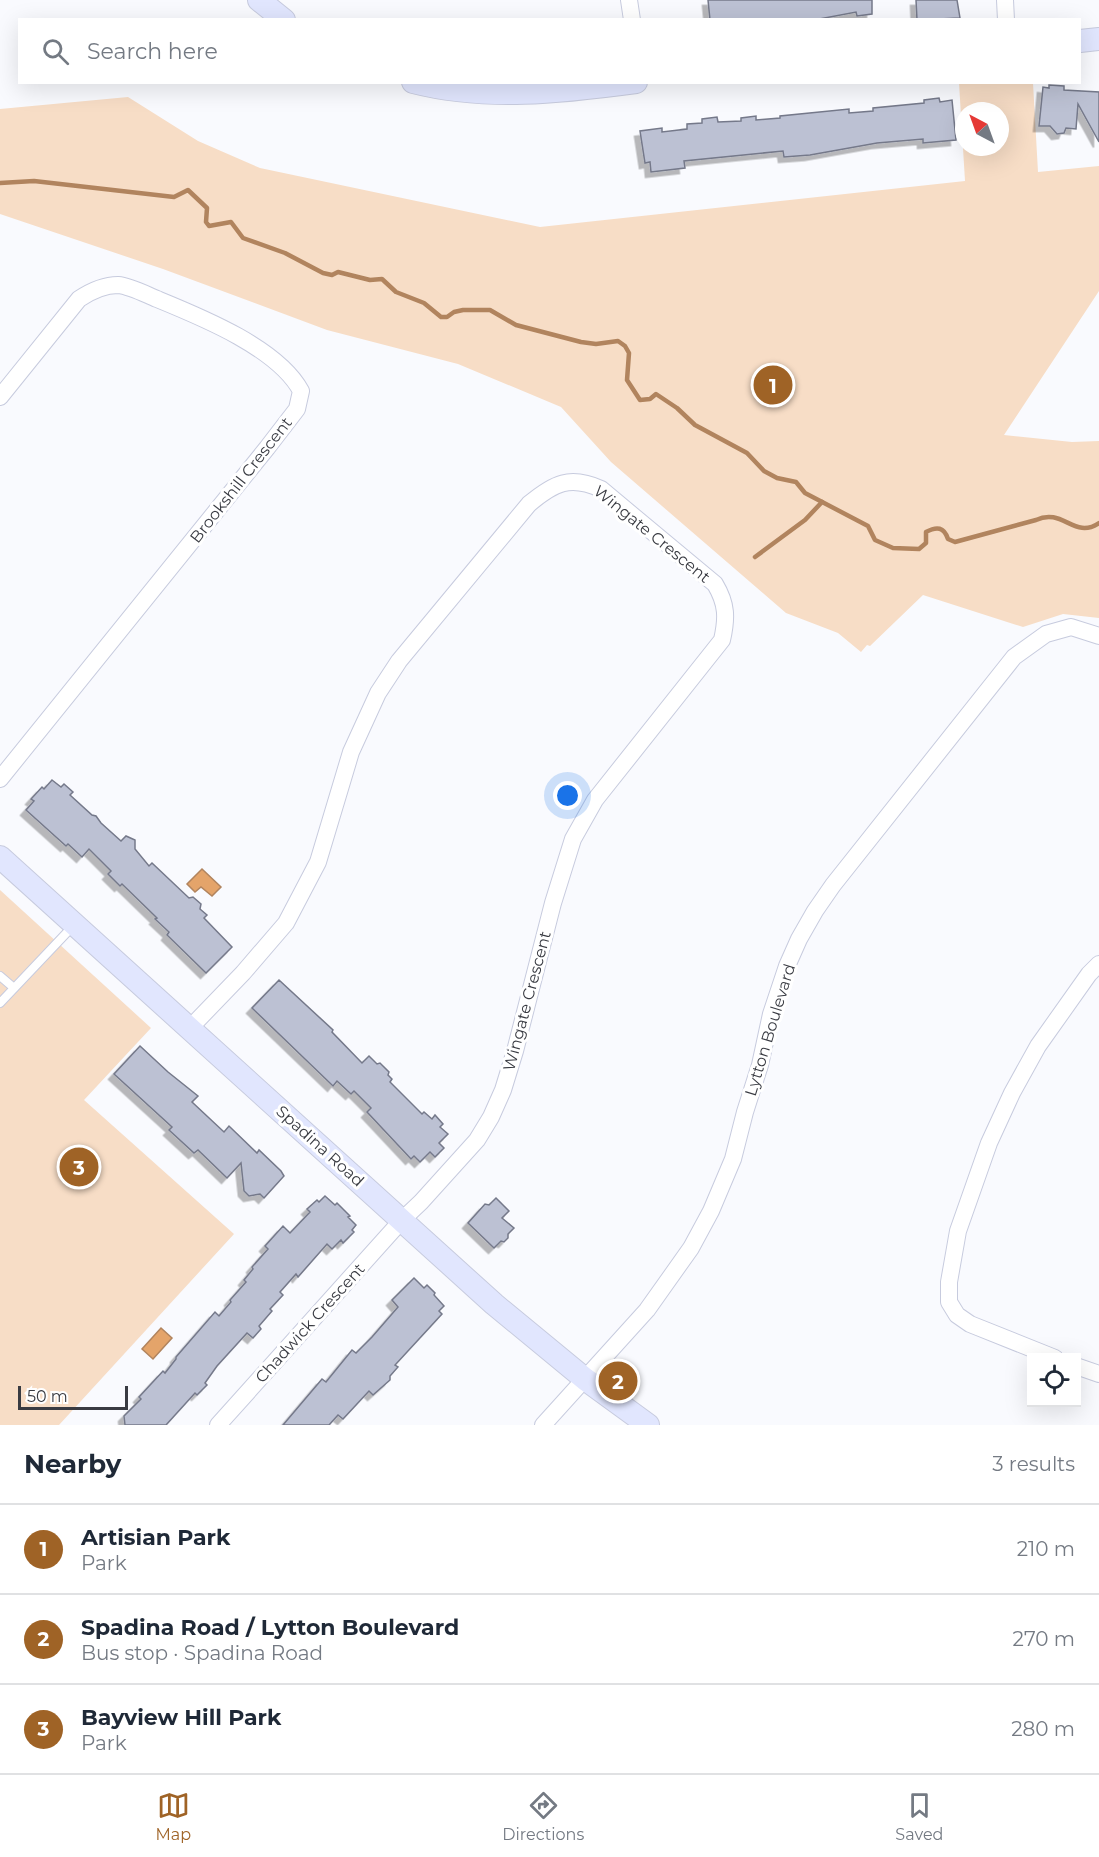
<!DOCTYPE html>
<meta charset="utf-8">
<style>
body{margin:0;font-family:Montserrat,sans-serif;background:#f6f6f7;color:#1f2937}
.controls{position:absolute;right:18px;bottom:18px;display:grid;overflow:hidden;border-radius:0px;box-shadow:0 6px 24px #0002}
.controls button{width:54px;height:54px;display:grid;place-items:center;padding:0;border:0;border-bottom:2px solid #e0e1e3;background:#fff;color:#1f2937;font:30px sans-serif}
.compass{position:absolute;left:955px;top:102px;width:54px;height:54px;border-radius:50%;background:#fff;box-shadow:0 6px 24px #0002;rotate:319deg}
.scale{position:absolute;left:18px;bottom:15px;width:110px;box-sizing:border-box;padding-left:6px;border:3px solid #393b42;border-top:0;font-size:16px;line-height:21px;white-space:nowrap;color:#393b42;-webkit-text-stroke:4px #fff;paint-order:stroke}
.you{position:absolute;left:568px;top:796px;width:21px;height:21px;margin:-15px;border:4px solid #fff;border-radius:50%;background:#1a73e8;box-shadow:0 0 0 9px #1a73e833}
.badge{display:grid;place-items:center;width:39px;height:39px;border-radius:50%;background:#9f6326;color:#fff;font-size:20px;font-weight:700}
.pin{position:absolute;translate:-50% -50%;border:3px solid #fff;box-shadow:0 2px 6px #0006}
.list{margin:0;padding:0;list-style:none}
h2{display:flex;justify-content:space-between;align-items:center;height:78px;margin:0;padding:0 24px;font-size:26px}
h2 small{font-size:20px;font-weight:400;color:#747a83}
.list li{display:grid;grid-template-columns:39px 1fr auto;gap:18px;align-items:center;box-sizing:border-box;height:90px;padding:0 24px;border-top:2px solid #e0e1e3}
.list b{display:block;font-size:22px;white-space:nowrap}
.list p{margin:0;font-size:20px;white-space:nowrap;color:#747a83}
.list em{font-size:20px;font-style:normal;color:#747a83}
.icon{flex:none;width:33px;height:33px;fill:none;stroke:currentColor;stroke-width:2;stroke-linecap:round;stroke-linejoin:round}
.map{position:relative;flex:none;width:1099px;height:1425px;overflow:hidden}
.search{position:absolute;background:#fff;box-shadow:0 6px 24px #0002;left:18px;right:18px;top:18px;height:66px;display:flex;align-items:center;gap:15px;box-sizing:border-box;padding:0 21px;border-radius:0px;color:#747a83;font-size:22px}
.sheet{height:348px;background:#fff}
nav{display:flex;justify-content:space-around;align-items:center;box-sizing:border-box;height:84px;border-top:2px solid #e0e1e3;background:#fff;font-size:16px;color:#747a83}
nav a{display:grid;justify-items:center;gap:3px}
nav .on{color:#9f6326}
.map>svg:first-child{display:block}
.green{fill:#f7ddc6;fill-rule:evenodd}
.water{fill:#e4a46a;stroke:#b1845e;stroke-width:1.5}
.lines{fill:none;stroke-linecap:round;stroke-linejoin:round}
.stream{stroke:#b1845e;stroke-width:4.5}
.building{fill:#bcc1d3;stroke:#75798a;stroke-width:1.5;filter:url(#shadow)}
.lane-casing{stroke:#c7cbde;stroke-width:10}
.street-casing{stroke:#c7cbde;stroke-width:18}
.secondary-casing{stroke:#c7cbde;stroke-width:24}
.lane{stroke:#fff;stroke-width:8}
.street{stroke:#fff;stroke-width:16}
.secondary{stroke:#e1e6fe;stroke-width:22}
.labels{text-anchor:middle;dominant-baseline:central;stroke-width:6;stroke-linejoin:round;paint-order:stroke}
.street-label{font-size:16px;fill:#393b42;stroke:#fff}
</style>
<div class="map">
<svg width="1099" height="1425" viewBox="0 0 1099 1425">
<defs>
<filter id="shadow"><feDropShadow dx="-5.5" dy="5.5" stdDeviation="0" flood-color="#0004"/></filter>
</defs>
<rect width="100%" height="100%" fill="#f9fafe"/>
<g class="green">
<path d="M 959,83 L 1033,83 L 1038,172 L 1099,166 L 1099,291 L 1004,435 L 1072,442 L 1099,441 L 1099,618 L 1063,614 L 1023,627 L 923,595 L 870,646 L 867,645 L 861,652 L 838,633 L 786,613 L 611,462 L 561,407 L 458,364 L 327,330 L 163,269 L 0,214 L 0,109 L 128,97 L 198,141 L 260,168 L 540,227 L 965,181 ZM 964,111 L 1000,111 L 1000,147 L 964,147 Z"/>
<path d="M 0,890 L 151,1028 L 84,1100 L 234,1234 L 59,1425 L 0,1425 Z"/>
</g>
<g class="water">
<path d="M 202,869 L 221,887 L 212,896 L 201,887 L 195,892 L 187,884 Z"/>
<path d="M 161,1328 L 172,1338 L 153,1359 L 142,1349 Z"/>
</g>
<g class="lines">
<g class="stream">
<path d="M 0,183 L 34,181 L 174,197 L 188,190 L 207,208 L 206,222 L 209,226 L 231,222 L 243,238 L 285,253 L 323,273 L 332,275 L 338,272 L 370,280 L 382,279 L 396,292 L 424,303 L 441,317 L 447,317 L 454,312 L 463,310 L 490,310 L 516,325 L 581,342 L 596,344 L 618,341 L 625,346 L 629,353 L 627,380 L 640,400 L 650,399 L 656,394 L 677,408 L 695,425 L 747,453 L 764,471 L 777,478 L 796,482 L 805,493 L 868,526 L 875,540 L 893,548 L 919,549 L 926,543 L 926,532 C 937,526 944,527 948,539 L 955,542 L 1036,520 C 1063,507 1074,540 1099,523"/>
<path d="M 755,557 L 805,520 L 822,502"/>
</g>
</g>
<g class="building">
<path d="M 708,0 L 872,0 L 872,14 L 857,16 L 856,12 L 814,20 L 710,20 Z"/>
<path d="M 916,0 L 957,0 L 960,18 L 917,20 Z"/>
<path d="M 1049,85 L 1064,86 L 1064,90 L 1099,92 L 1099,142 L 1078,104 L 1076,129 L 1066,128 L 1064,133 L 1057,134 L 1050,126 L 1039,126 L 1043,87 L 1049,88 Z"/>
<path d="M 939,98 L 940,102 L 952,100 L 956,140 L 923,143 L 923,139 L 877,143 L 810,155 L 784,157 L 783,151 L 684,161 L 685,168 L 651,172 L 650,162 L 645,163 L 640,131 L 662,128 L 662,132 L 687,129 L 687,124 L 702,123 L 702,119 L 717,117 L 718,122 L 741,121 L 741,118 L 756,116 L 756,120 L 780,118 L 780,116 L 849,109 L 849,113 L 873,111 L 873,108 L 924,103 L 924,100 Z"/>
<path d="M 52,780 L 61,787 L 64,784 L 73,792 L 70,795 L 92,815 L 96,816 L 101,823 L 121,841 L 126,836 L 135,840 L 135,849 L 149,866 L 152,863 L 189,898 L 193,897 L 201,904 L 200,909 L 207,915 L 204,918 L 232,947 L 206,973 L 167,935 L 169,932 L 155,919 L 157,918 L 122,884 L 120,886 L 108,874 L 111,871 L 89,849 L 82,857 L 68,844 L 66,846 L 26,810 L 34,801 L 31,799 L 42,787 L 44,789 Z"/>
<path d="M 279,980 L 333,1030 L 332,1032 L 362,1063 L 369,1056 L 377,1064 L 380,1063 L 389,1072 L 388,1075 L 392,1079 L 390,1082 L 422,1114 L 424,1112 L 432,1119 L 435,1115 L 443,1124 L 440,1127 L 448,1134 L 439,1143 L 444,1148 L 435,1157 L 430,1152 L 420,1162 L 414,1156 L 411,1159 L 367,1112 L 371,1108 L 354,1091 L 351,1094 L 337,1081 L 333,1086 L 252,1008 Z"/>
<path d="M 140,1046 L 168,1072 L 198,1096 L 192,1102 L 224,1132 L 229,1126 L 257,1153 L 259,1150 L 281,1171 L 284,1176 L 264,1198 L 260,1194 L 249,1196 L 244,1191 L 241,1163 L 227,1178 L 198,1150 L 194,1153 L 169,1130 L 172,1127 L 114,1074 Z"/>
<path d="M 325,1196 L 335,1205 L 337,1203 L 350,1216 L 348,1217 L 356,1225 L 352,1230 L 354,1232 L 343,1243 L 341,1240 L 332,1249 L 327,1244 L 298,1277 L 296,1274 L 280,1292 L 283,1295 L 270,1309 L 272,1311 L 259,1326 L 261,1329 L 253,1338 L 247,1333 L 217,1366 L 205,1383 L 207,1385 L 197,1395 L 195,1393 L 166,1425 L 125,1425 L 124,1416 L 141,1399 L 139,1397 L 163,1371 L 165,1373 L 176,1359 L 176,1357 L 215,1312 L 219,1316 L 231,1302 L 230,1300 L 246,1282 L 244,1280 L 253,1269 L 252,1267 L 268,1249 L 265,1246 L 283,1226 L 290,1233 L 310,1212 L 307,1209 L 317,1200 L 319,1202 Z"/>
<path d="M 496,1198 L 509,1211 L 502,1218 L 514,1228 L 508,1234 L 508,1238 L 504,1242 L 501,1241 L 494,1248 L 468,1223 L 485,1204 L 489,1205 Z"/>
<path d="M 414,1278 L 424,1288 L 427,1285 L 435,1293 L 434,1295 L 444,1306 L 439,1311 L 442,1314 L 395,1365 L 398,1367 L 390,1376 L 390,1380 L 373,1395 L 369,1391 L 343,1419 L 338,1415 L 329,1425 L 283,1425 L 322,1379 L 326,1382 L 352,1350 L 356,1353 L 372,1337 L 398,1307 L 392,1300 Z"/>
</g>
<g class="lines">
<defs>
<g id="lane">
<path d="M 0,976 L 14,988"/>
<path d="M 0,1003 L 74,925"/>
</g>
<g id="street">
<path d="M 629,0 L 632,20"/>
<path d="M 1005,0 L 1006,20"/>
<path d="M 0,397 L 79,299 C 91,291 104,285 118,285 C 130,286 145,294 157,299 C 201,317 278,348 301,391 L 297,409 L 267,448 L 0,779"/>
<path d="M 190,1028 L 243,973 L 286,923 L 318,862 L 351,752 L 378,693 L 399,661 L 529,504 C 554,483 570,475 601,489 L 715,584 C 727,604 727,618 722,640 L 595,800 L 573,839 L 553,903 L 515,1051 L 503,1090 L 491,1117 L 477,1140 L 421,1202 L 402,1220 L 218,1425"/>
<path d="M 1055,1358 L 970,1324 L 957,1315 L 949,1302 L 949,1282 L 958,1231 L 989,1143 L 1012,1093 L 1038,1046 L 1089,974 L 1099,964"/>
<path d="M 1076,1366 L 1099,1374"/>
<path d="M 543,1425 L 647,1310 L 691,1248 L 711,1211 L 733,1159 L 745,1112 L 760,1065 L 771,1014 L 787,966 L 799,939 L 815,911 L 833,885 L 1014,657 L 1046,634 L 1071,627 L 1099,636"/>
</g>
<g id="secondary">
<path d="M 259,0 L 284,20"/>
<path d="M 1080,41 L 1099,39"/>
<path d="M 413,82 C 487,101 561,92 636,82"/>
<path d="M 0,857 L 494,1304 L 585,1379 L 648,1425"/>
</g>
</defs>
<use href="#lane" class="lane-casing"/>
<use href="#street" class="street-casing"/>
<use href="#secondary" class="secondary-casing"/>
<use href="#lane" class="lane"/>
<use href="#street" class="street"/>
<use href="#secondary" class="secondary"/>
</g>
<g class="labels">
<g class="street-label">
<text transform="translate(241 480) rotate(-52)">Brookshill Crescent</text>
<text transform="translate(652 534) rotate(39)">Wingate Crescent</text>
<text transform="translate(527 1001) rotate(-75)">Wingate Crescent</text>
<text transform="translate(770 1030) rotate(-73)">Lytton Boulevard</text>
<text transform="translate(320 1146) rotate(42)">Spadina Road</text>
<text transform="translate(310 1323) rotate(-48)">Chadwick Crescent</text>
</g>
</g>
</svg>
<div class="controls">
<button><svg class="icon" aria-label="locate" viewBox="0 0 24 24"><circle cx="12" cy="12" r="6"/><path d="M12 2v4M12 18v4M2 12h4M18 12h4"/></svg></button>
</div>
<svg class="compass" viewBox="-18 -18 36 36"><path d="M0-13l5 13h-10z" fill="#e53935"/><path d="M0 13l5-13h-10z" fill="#747a83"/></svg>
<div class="scale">50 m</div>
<div class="you"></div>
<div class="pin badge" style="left:773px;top:385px">1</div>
<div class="pin badge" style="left:618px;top:1381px">2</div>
<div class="pin badge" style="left:79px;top:1167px">3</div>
<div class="search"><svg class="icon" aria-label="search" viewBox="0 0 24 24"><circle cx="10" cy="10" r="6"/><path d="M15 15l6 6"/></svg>Search here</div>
</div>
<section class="sheet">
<h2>Nearby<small>3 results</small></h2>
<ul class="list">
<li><span class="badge">1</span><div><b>Artisian Park</b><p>Park</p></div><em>210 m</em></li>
<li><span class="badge">2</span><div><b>Spadina Road / Lytton Boulevard</b><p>Bus stop · Spadina Road</p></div><em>270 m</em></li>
<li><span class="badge">3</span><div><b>Bayview Hill Park</b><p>Park</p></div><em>280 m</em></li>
</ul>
</section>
<nav>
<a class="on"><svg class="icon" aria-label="map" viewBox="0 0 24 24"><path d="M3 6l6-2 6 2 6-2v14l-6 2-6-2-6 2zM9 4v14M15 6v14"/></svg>Map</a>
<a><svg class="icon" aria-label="directions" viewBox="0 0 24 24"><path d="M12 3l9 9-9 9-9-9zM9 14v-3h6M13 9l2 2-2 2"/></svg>Directions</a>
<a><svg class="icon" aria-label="saved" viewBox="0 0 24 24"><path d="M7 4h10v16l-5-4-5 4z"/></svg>Saved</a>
</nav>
